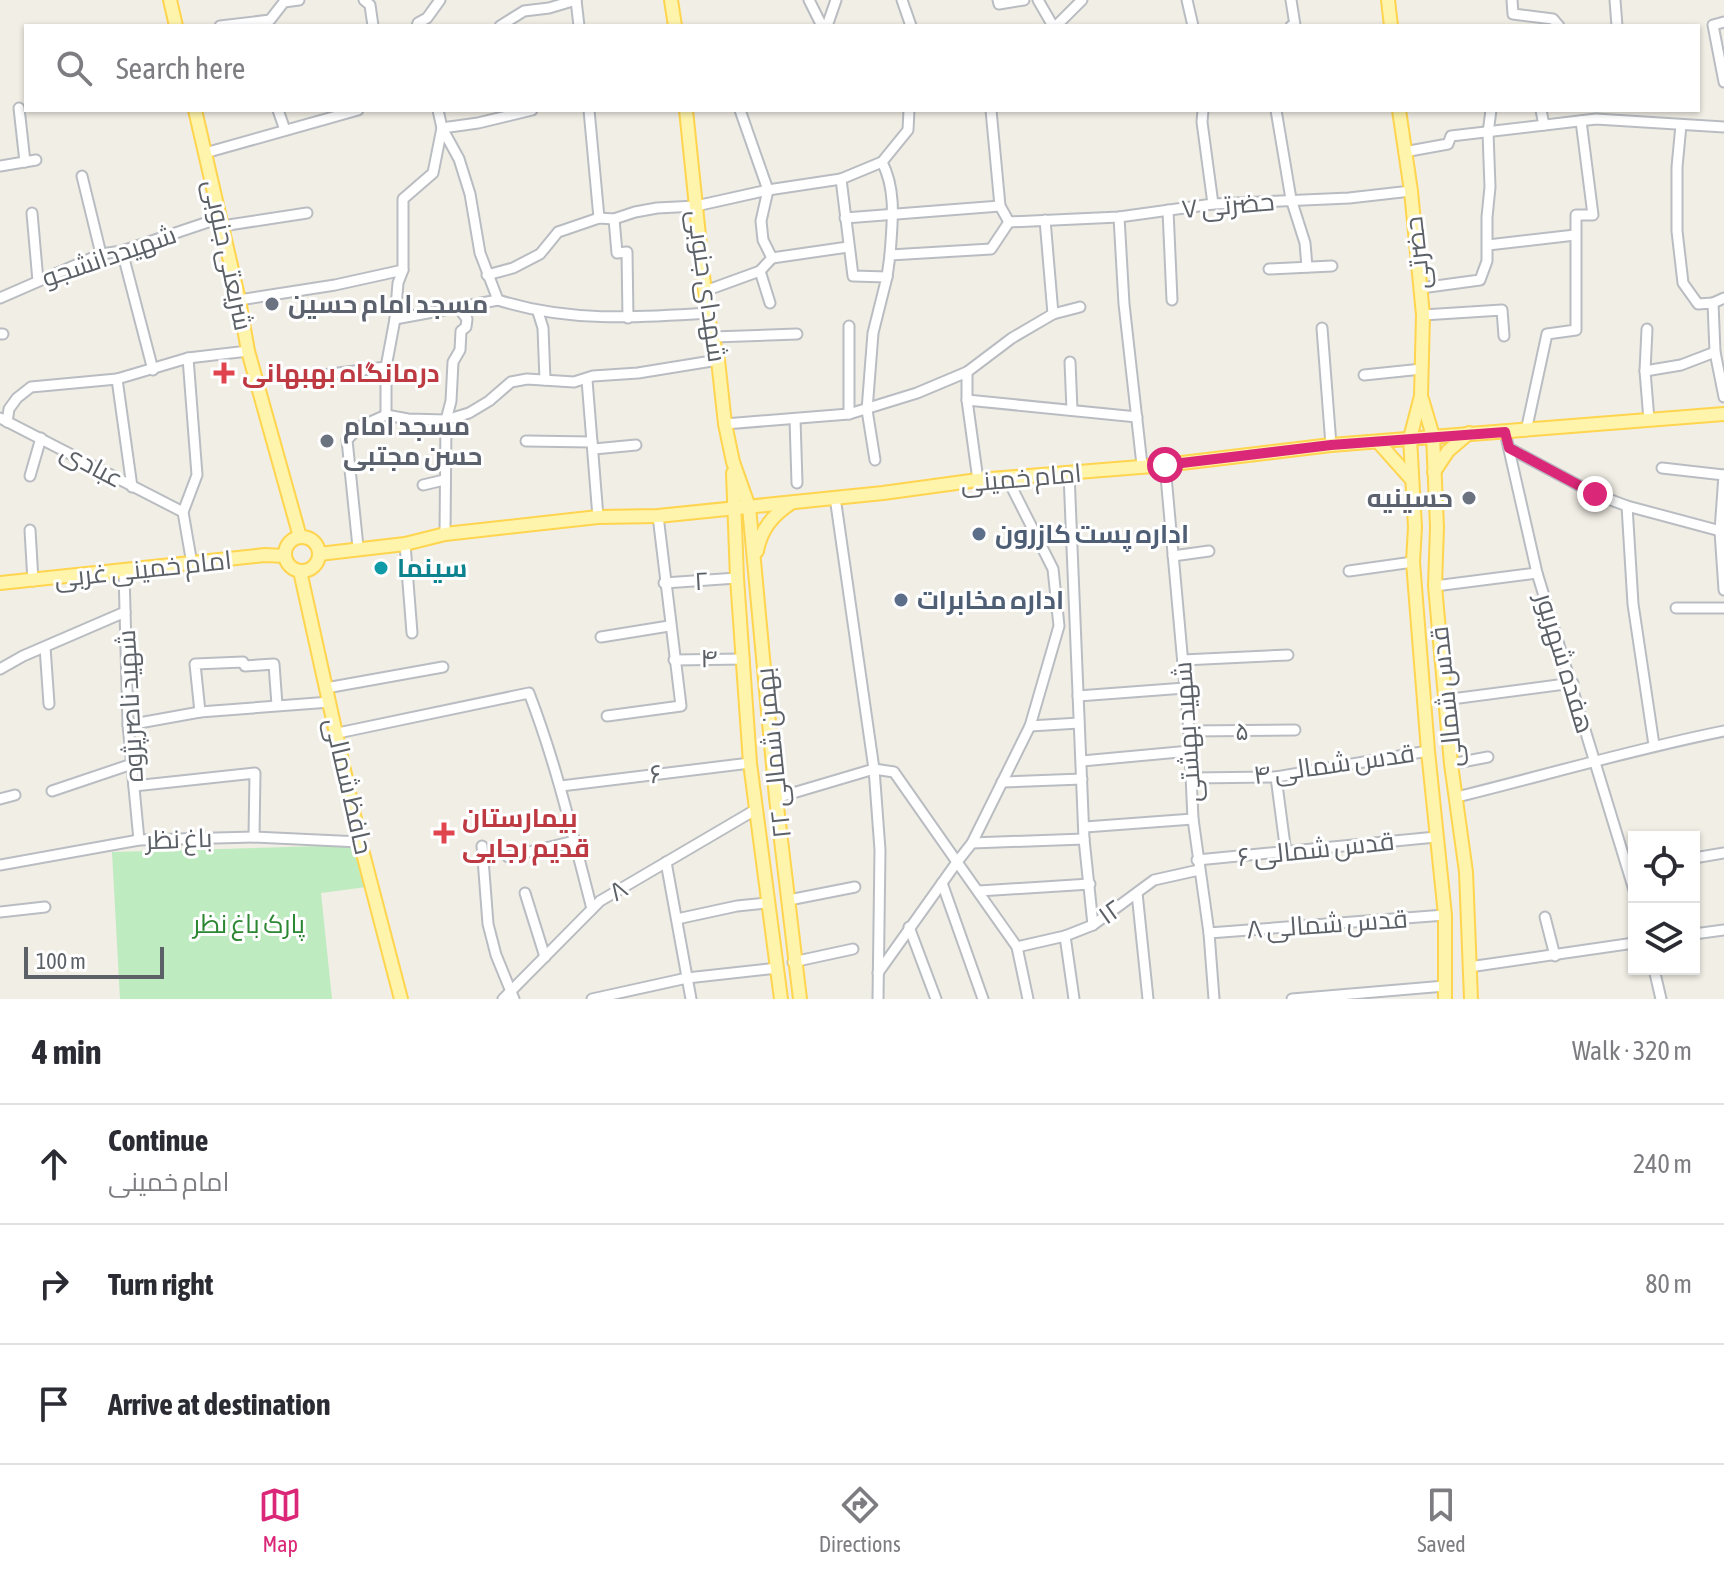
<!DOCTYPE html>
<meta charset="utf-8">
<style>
body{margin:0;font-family:"Asap Condensed",Cairo,sans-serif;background:#f2f2f3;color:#2b2b33}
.controls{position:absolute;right:24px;bottom:24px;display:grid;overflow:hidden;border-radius:0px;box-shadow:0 2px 6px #0004}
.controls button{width:72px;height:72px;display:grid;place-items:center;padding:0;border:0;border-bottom:2px solid #e1e1e2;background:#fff;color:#2b2b33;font:40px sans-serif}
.scale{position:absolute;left:24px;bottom:20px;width:140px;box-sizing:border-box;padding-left:8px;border:4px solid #5c6167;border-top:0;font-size:22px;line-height:28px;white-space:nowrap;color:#5c6167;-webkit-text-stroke:6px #fff;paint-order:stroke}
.stop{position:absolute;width:24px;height:24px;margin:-18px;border:6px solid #db2777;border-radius:50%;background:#fff}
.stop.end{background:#db2777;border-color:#fff;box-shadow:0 2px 8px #0008}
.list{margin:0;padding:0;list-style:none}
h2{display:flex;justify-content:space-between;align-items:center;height:104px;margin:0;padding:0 32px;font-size:34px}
h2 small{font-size:26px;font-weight:400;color:#7c7c81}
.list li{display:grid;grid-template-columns:52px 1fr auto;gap:24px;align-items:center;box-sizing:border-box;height:120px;padding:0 32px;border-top:2px solid #e1e1e2}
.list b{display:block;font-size:30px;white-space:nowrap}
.list p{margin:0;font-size:26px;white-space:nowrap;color:#7c7c81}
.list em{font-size:26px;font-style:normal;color:#7c7c81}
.icon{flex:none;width:44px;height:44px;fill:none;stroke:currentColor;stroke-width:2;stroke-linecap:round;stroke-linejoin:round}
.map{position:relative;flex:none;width:1724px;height:999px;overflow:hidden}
.search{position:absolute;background:#fff;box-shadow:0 2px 6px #0004;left:24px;right:24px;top:24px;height:88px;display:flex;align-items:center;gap:20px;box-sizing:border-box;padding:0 28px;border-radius:0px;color:#7c7c81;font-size:30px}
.sheet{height:464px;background:#fff}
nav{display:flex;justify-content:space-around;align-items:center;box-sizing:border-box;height:112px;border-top:2px solid #e1e1e2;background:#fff;font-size:22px;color:#7c7c81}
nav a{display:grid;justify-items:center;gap:4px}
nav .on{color:#db2777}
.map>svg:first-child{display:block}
.green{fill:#bfebc0}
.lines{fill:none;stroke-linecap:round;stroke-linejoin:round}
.minor-casing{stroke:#b9bdc2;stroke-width:13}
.major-casing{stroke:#ffd44f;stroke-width:16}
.minor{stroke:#fff;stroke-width:9}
.major{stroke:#fff4ab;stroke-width:12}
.route{stroke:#db2777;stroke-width:10}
.worship-dot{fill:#6b7280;stroke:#fff;stroke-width:3}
.health-dot{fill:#e0444e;stroke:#fff;stroke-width:3}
.service-dot{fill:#5c6f8a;stroke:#fff;stroke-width:3}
.culture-dot{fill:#0f9aa8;stroke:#fff;stroke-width:3}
.labels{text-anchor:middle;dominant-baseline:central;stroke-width:6;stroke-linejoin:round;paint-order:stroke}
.street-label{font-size:26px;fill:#5c6167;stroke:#fff}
.worship-label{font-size:26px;font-weight:bold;fill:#5b616d;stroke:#fff;text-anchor:start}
.health-label{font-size:26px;font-weight:bold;fill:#be3a42;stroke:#fff;text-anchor:start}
.service-label{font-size:26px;font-weight:bold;fill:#4e5e75;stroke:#fff;text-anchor:start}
.culture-label{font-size:26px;font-weight:bold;fill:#0d838f;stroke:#fff;text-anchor:start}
.park-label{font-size:26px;fill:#2c8733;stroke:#fff}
</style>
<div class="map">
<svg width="1724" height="999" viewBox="0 0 1724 999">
<rect width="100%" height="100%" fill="#f1eee5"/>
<path class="green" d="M 357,845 L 366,887 L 321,893 L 332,999 L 120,999 L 112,852 Z"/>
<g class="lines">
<defs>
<g id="minor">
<path d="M 364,0 L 370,5 L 373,26"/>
<path d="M 576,0 L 579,26"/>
<path d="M 809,0 L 822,26"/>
<path d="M 902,0 L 911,26"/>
<path d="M 998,0 L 999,4 L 1024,0"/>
<path d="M 1038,0 L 1053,26"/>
<path d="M 1187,0 L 1193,26"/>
<path d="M 1291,0 L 1295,25 L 1291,26"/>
<path d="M 1512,0 L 1513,14 L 1553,19 L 1559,26"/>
<path d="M 1615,0 L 1617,26"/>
<path d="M 1724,22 L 1713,25 L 1724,82"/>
<path d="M 220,26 L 270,20 L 284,2 L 299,0"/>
<path d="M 417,26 L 418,23 L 427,18 L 440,0"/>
<path d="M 500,26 L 524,11 L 549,8 L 576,0"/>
<path d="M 827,26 L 836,0"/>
<path d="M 1056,26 L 1082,0"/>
<path d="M 19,108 L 25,162"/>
<path d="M 278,110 L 285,130"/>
<path d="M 532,110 L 478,123 L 442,128 L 459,159 L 470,194 L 480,253 L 498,300 C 566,322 636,318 707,313"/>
<path d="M 589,110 L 599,218"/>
<path d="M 991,110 L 1000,206 L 1009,222 L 1119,217 L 1213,204 L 1349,198 L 1411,191"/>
<path d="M 1203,110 L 1202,122 L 1213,204"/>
<path d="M 1276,110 L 1291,199 L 1305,243 L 1307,267"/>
<path d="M 1541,110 L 1544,125"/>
<path d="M 1681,125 L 1677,167 L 1677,231 L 1683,283 L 1698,304 L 1713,303 L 1715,352 L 1724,397"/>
<path d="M 1404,152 L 1448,144 L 1451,136 L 1596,119 L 1724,127"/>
<path d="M 205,153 L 358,110"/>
<path d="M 882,162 C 897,191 892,224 890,255"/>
<path d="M 0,166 L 36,160"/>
<path d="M 82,176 L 101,254"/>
<path d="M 1168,210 L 1172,300"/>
<path d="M 32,213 L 38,281"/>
<path d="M 1119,217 L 1124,304 L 1142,465"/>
<path d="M 845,218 L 1000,206"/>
<path d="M 614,219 L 617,253 L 627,252 L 628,318"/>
<path d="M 222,226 L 307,213"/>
<path d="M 1488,245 L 1575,235"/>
<path d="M 122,251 L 153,370"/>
<path d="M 772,258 L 848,247"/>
<path d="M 1269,269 L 1332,266"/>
<path d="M 760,271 L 770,303"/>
<path d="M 487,275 L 513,268 L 540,254 L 558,232 L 599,218 L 614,219 L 635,212 L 657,208 L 696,206 L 768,190 L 841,179"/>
<path d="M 887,277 L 890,255 L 991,249 L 1009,222"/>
<path d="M 1421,288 L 1480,280 L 1487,261 L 1487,217 L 1490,187 L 1488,133 L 1491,110"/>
<path d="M 705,291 L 760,271 L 772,258 L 763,240 L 761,221 L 768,190 L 740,110"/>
<path d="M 0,298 L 101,254 L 122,251 L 220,218"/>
<path d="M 239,300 L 335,285 L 403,270"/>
<path d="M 1713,303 L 1724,298"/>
<path d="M 538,312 L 543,328 L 545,380"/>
<path d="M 1053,314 L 1080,307"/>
<path d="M 1423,315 L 1502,310 L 1504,336"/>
<path d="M 395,319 L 498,300"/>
<path d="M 1322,328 L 1331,445"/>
<path d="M 1647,329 L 1645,371 L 1649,420"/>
<path d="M 0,334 L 3,334"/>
<path d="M 714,337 L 797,334"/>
<path d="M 188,358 L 197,475 L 183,512 L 192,564"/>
<path d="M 1070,362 L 1072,410"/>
<path d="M 1645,371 L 1681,365 L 1715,352"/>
<path d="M 967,372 L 967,400 L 978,480"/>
<path d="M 1364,375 L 1422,369"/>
<path d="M 307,377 L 386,367"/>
<path d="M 117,379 L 132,487"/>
<path d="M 587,380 L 598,517"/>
<path d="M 967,400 L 1137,417"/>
<path d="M 849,414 L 849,326"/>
<path d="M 386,415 L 408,419 L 446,420 L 469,413 L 489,401 L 511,382 L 527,379 L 574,382 L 593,376 L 638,373 L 718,360"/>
<path d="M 0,418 L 183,512"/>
<path d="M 795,419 L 797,483"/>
<path d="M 7,422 L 9,409 L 17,398 L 31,387 L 117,379 L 188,358 L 248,351"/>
<path d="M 725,424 L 849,414 L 917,393 L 967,372 L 1012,338 L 1053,314 L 1045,220"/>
<path d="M 1526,431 L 1547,334 L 1576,330 L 1576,215 L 1593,215 L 1581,121"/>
<path d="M 1505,432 L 1537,573 L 1634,890"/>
<path d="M 526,441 L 592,442"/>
<path d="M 1509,448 L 1595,494 L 1627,506 L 1724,532"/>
<path d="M 594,449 L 636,445"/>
<path d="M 875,460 L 867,410 L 873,333 L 887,277 L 853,276 L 841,179 L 882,162 L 908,130 L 909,110"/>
<path d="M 1165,465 L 1189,731 L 1193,819 L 1209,933 L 1214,999"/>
<path d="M 1662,468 L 1724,475"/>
<path d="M 1069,474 L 1084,839 L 1093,925"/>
<path d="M 1724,475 L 1720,531 L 1724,590"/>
<path d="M 30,476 L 41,438"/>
<path d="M 423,485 L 444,480"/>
<path d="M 835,497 L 874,769 L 880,850 L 878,999"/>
<path d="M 1627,506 L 1633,604 L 1654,745"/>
<path d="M 30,530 L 33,581"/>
<path d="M 445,534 L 446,420 L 451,401 L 453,362 L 460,350 L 461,331 L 466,327 L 467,319 L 457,306"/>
<path d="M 405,544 L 412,633"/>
<path d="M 358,547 L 347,440 L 359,427 L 386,415 L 386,367 L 395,319 L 398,283 L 403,270 L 403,199 L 433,173 L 442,128 L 438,110"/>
<path d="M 1173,556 L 1209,551"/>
<path d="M 1349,571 L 1413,562"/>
<path d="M 124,572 L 128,725 L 139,840"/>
<path d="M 664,583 L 737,578"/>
<path d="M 1435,586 L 1537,573"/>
<path d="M 1676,608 L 1724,608"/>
<path d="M 601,637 L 669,626"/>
<path d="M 45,647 L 49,704"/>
<path d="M 674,660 L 744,659"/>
<path d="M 1183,660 L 1288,655"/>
<path d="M 0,669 L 23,656 L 125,612"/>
<path d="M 326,688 L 443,667"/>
<path d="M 1078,696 L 1185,688"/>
<path d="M 1444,700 L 1573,683"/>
<path d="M 200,712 L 195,664 L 243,662 L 245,666 L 274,664 L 277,705"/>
<path d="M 607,716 L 681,706 L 658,516"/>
<path d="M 128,725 L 200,712 L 330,702"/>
<path d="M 1030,726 L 1079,723"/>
<path d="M 1189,731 L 1295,730"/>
<path d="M 338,733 L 529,693 C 556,763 573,836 592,909"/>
<path d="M 1082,761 L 1190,751"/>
<path d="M 1451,764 L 1488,757"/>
<path d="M 1276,777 L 1286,853"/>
<path d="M 1192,778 L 1276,777 L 1428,751"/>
<path d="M 1002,782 L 1082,779"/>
<path d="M 134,786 L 255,773 L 254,837"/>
<path d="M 561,786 L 750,763"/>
<path d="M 52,791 L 132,764"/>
<path d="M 1457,797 C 1546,775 1634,749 1724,731"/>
<path d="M 776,798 L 874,769 L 894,772 L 957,862 L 972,843 L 1030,726 L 1059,626 L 1053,569 L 1007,478"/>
<path d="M 0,799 L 15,795"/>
<path d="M 1085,827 L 1193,819"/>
<path d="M 972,843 L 1084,839"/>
<path d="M 482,846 L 488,924 L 496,955 L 514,999"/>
<path d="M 508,857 L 575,841"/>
<path d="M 1694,858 L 1724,853"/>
<path d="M 1197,860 L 1436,837"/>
<path d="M 666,862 L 691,999"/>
<path d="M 0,865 L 139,840 L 254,837 L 360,842"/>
<path d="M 942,883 L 983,999"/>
<path d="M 979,891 L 1090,884"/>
<path d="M 525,893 L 545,957"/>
<path d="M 1137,893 L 1148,999"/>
<path d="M 789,900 L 855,887"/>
<path d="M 0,912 L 45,907"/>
<path d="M 1545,917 L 1555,956"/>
<path d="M 677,919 L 737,906 L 767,903"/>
<path d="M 909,927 L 936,999"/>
<path d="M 1209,933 L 1445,915"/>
<path d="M 1694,934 L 1724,930"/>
<path d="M 1065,936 L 1074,999"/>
<path d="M 1017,947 L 1065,936 L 1093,925 L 1154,880 L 1199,870"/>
<path d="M 793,962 L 853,949"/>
<path d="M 1469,967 L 1634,943"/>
<path d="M 1654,969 L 1661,999"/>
<path d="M 878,973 L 957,862 L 1017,947 L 1028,999"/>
<path d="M 503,999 L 600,901 L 755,810"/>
<path d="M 592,999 L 687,978 L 777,968"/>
<path d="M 1292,999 L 1445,986"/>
</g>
<g id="major">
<path d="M 170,0 L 176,26"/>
<path d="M 671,0 L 675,26"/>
<path d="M 1388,0 L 1391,26"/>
<path d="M 195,110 L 239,300 L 248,351 L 300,537"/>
<path d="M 686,110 L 707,313 L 718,360 L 725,424 L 733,462 L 749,507 L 776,798 L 800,999"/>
<path d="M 1399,110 L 1411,191 L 1423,315 L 1421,396 L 1410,438 L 1415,527 L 1413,562 L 1428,751 L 1445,915 L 1445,999"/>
<path d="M 1422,399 L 1433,436 L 1437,527 L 1435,586 L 1451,764 L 1466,872 L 1471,999"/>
<path d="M 1379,443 L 1412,480"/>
<path d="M 1434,472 L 1448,451 L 1469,433"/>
<path d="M 733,473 L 737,578 L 750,763 L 781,999"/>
<circle cx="302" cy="554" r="17"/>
<path d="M 757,551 C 761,529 773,515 791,503"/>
<path d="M 319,554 L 405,544 L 445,534 L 598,517 L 658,516 L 883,493 L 978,480 L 1165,465 L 1331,445 L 1724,414"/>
<path d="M 300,571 L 360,842 L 401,999"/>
<path d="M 0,583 L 265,555 L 285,556"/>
</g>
</defs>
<use href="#minor" class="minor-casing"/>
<use href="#major" class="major-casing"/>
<use href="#minor" class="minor"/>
<use href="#major" class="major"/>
</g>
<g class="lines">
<path class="route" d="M 1165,465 L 1331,445 L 1505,432 L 1509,448 L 1595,494"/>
</g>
<g class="worship-dot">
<circle cx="272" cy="304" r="8"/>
<circle cx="327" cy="441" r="8"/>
<circle cx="1469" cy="498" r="8"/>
</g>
<g class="health-dot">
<path d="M220 361h8v8h8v8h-8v8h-8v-8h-8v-8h8z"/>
<path d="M440 821h8v8h8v8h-8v8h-8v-8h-8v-8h8z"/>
</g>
<g class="service-dot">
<circle cx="979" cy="534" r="8"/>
<circle cx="901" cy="600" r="8"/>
</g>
<circle class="culture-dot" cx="381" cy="568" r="8"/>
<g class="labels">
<g class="street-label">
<text transform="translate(1228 205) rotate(-5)">حضرتی ۷</text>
<text transform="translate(1417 253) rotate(-96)">حضرتی</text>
<text transform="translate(228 255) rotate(78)">شریعتی جنوبی</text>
<text transform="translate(109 256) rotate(-19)">شهیددانشجو</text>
<text transform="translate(707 286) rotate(82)">شهدای جنوبی</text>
<text transform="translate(92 465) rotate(28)">عبادی</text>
<text transform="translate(1021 478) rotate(-5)">امام خمینی</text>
<text transform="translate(143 569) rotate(-6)">امام خمینی غربی</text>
<text transform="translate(701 581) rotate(-3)">۲</text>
<text transform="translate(709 658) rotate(-1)">۴</text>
<text transform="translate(1565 663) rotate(73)">هفده شهریور</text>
<text transform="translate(1446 697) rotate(-96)">قدس شمالی</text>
<text transform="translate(130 706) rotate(-93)">شهید ناصرپژوه</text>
<text x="1242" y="731">۵</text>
<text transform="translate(1187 732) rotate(-94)">شهید بهشتی</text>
<text transform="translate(773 753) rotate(-96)">۲۲ بهمن شمالی</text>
<text transform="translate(1334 764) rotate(-8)">قدس شمالی ۴</text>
<text transform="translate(656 774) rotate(-6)">۶</text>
<text transform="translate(349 786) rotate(77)">حافظ شمالی</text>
<text transform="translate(179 839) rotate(-2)">باغ نظر</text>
<text transform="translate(1316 849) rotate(-6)">قدس شمالی ۶</text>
<text transform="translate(618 890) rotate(-31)">۸</text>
<text transform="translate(1110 912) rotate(-35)">۱۲</text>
<text transform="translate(1327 924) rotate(-4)">قدس شمالی ۸</text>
</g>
<g class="worship-label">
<text x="288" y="304">مسجد امام حسین</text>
<text x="343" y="426">مسجد امام<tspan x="343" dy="30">حسن مجتبی</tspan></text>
<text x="1453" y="498" text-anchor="end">حسینیه</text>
</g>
<g class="health-label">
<text x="242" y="373">درمانگاه بهبهانی</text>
<text x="462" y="818">بیمارستان<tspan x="462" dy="30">قدیم رجایی</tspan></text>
</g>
<g class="service-label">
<text x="995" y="534">اداره پست کازرون</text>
<text x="917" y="600">اداره مخابرات</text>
</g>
<g class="culture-label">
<text x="397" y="568">سینما</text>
</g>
<g class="park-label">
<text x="249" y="924">پارک باغ نظر</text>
</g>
</g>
</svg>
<div class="controls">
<button><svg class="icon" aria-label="locate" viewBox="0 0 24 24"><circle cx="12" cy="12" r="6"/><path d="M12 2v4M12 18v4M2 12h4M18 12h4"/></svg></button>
<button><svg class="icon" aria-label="layers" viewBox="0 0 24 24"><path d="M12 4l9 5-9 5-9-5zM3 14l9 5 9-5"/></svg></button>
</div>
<div class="scale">100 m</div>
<div class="stop" style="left:1165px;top:465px"></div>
<div class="stop end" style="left:1595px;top:494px"></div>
<div class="search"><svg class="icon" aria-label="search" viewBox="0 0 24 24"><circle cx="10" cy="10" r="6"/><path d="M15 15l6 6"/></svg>Search here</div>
</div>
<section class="sheet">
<h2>4 min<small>Walk · 320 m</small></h2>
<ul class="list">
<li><svg class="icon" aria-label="ahead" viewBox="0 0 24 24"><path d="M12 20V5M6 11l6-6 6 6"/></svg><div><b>Continue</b><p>امام خمینی</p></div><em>240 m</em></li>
<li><svg class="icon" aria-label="right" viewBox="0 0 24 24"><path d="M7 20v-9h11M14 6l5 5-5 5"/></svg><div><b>Turn right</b></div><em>80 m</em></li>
<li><svg class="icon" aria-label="arrive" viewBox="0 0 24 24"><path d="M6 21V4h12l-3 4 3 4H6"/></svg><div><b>Arrive at destination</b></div></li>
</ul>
</section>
<nav>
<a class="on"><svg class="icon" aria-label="map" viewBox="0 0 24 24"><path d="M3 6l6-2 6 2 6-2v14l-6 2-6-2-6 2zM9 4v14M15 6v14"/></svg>Map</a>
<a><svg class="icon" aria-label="directions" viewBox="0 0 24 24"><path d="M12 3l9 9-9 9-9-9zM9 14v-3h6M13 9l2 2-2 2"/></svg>Directions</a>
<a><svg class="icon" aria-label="saved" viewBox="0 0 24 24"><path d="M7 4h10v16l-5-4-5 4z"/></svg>Saved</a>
</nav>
